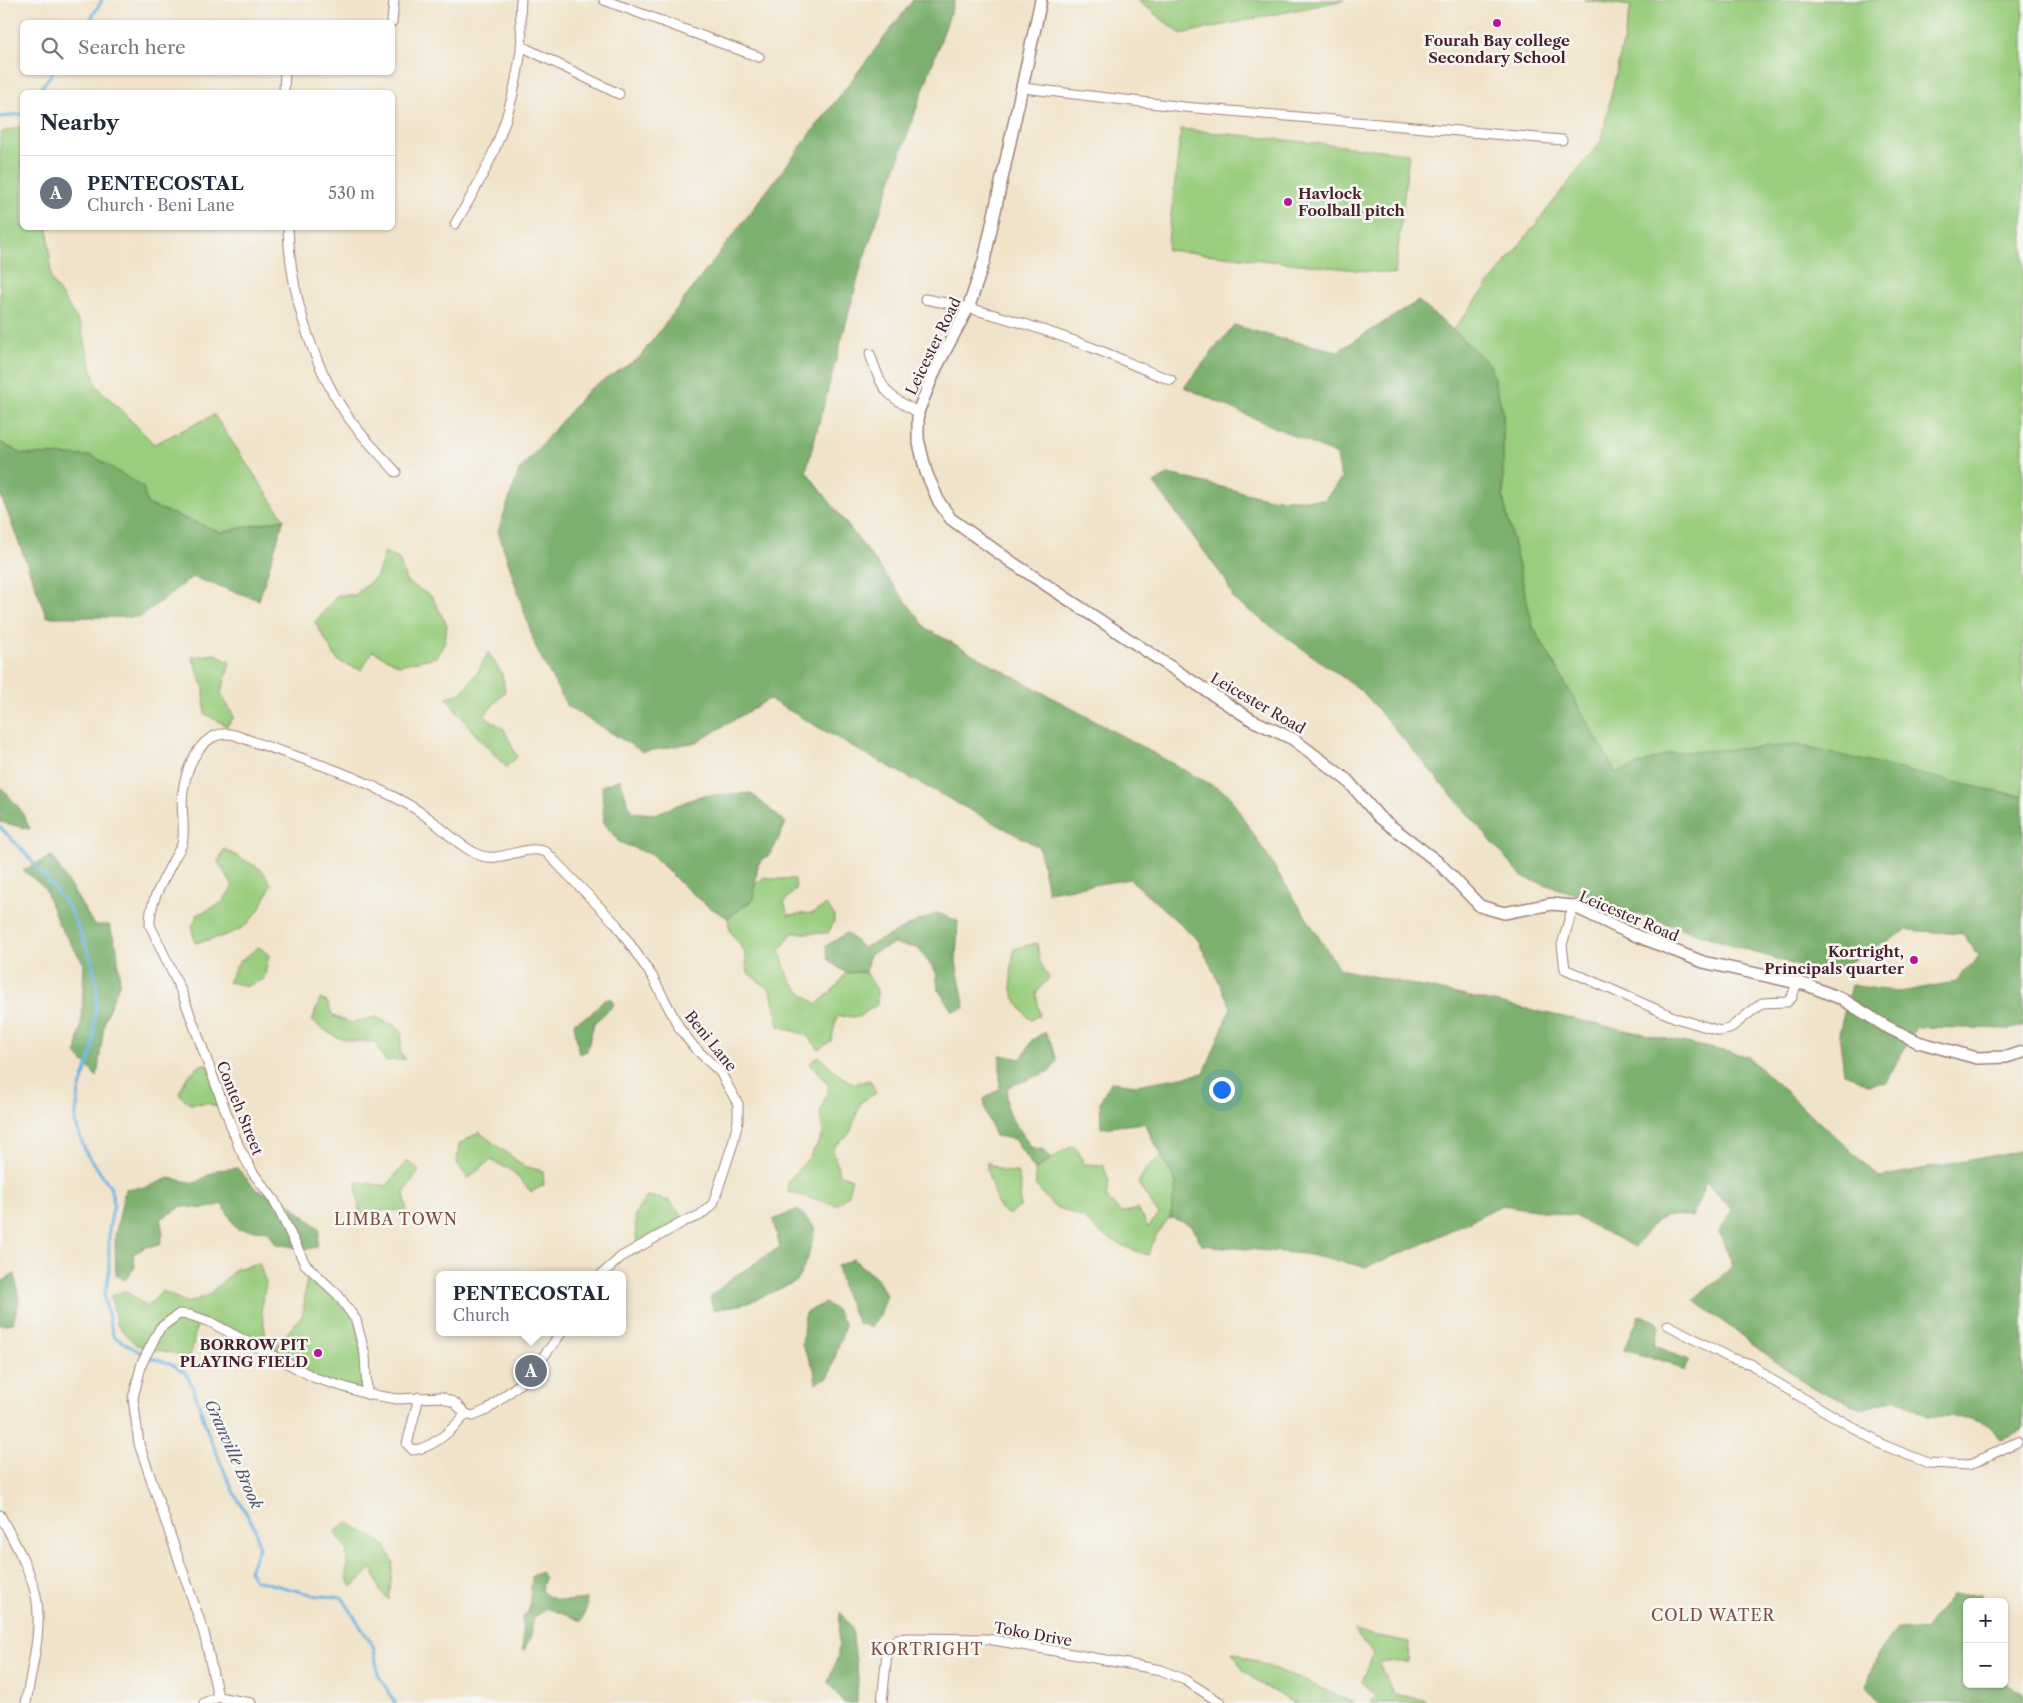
<!DOCTYPE html>
<meta charset="utf-8">
<style>
body{margin:0;font-family:"Libre Caslon Text",serif;background:#f6f6f7;color:#1f2937}
.controls{position:absolute;right:15px;bottom:15px;display:grid;overflow:hidden;border-radius:8px;box-shadow:0 1px 4px #0004}
.controls button{width:45px;height:45px;display:grid;place-items:center;padding:0;border:0;border-bottom:1px solid #e0e1e3;background:#fff;color:#1f2937;font:25px sans-serif}
.you{position:absolute;left:1221px;top:1089px;width:18px;height:18px;margin:-12px;border:4px solid #fff;border-radius:50%;background:#1a73e8;box-shadow:0 0 0 8px #1a73e833}
.badge{display:grid;place-items:center;width:32px;height:32px;border-radius:50%;background:#b5179e;color:#fff;font-size:16px;font-weight:700}
.pin{position:absolute;translate:-50% -50%;border:2px solid #fff;box-shadow:0 1px 5px #0006}
.popup{position:absolute;left:436px;top:1271px;width:190px;height:65px;box-sizing:border-box;display:grid;place-content:center;border-radius:8px;background:#fff;filter:drop-shadow(0 1px 4px #0005);font-size:16px;white-space:nowrap;color:#747a83}
.popup b{font-size:19px;color:#1f2937}
.popup::after{content:'';position:absolute;left:50%;top:100%;margin-left:-10px;border:10px solid transparent;border-top-color:#fff}
.list{margin:0;padding:0;list-style:none}
h2{display:flex;justify-content:space-between;align-items:center;height:65px;margin:0;padding:0 20px;font-size:21px}
h2 small{font-size:16px;font-weight:400;color:#747a83}
.list li{display:grid;grid-template-columns:32px 1fr auto;gap:15px;align-items:center;box-sizing:border-box;height:75px;padding:0 20px;border-top:1px solid #e0e1e3}
.list b{display:block;font-size:19px;white-space:nowrap}
.list p{margin:0;font-size:16px;white-space:nowrap;color:#747a83}
.list em{font-size:16px;font-style:normal;color:#747a83}
.icon{flex:none;width:28px;height:28px;fill:none;stroke:currentColor;stroke-width:2;stroke-linecap:round;stroke-linejoin:round}
.map{position:relative;flex:none;width:2023px;height:1703px;overflow:hidden}
.search{position:absolute;background:#fff;box-shadow:0 1px 4px #0004;left:20px;top:20px;width:375px;height:55px;display:flex;align-items:center;gap:12px;box-sizing:border-box;padding:0 18px;border-radius:8px;color:#747a83;font-size:19px}
.panel{position:absolute;background:#fff;box-shadow:0 1px 4px #0004;left:20px;top:90px;width:375px;height:140px;border-radius:8px}
.map>svg:first-child{display:block}
.green{fill:#9acd7e;stroke:#727654}
.forest{fill:#7bb06d;stroke:#62684c}
.lines{fill:none;stroke-linecap:round;stroke-linejoin:round}
.stream{stroke:#6db5e4;stroke-width:3}
.minor-casing{stroke:#9e817a;stroke-width:11}
.tertiary-casing{stroke:#9e817a;stroke-width:14}
.minor{stroke:#fff;stroke-width:9}
.tertiary{stroke:#fff;stroke-width:11}
.poi-dot{fill:#b5179e;stroke:#f6f6f2;stroke-width:2}
.labels{text-anchor:middle;dominant-baseline:central;stroke-width:5;stroke-linejoin:round;paint-order:stroke}
.poi-label{font-size:15px;font-weight:bold;fill:#4a1f2b;stroke:#f6f6f2;text-anchor:end}
.street-label{font-size:15px;fill:#4a1f2b;stroke:#f6f6f2}
.neighbourhood-label{font-size:16px;letter-spacing:1px;fill:#7d4e3f;stroke:#f6f6f2}
.water-label{font-size:16px;font-style:italic;fill:#56546c;stroke:#f6f6f2}
</style>
<div class="map">
<svg width="2023" height="1703" viewBox="0 0 2023 1703">
<rect width="100%" height="100%" fill="#f6f6f2"/>
<filter id="ink" filterUnits="userSpaceOnUse"><feTurbulence type="fractalNoise" baseFrequency=".02" numOctaves="2"/><feDisplacementMap in="SourceGraphic" scale="10" xChannelSelector="R" yChannelSelector="G"/><feConvolveMatrix kernelMatrix="1 2 1 2 8 2 1 2 1" color-interpolation-filters="sRGB"/></filter>
<filter id="wash" filterUnits="userSpaceOnUse"><feTurbulence type="fractalNoise" baseFrequency=".0096" numOctaves="4" result="noise"/><feDisplacementMap in="SourceGraphic" scale="20" xChannelSelector="R" yChannelSelector="G"/><feGaussianBlur stdDeviation="1.12" result="paint"/><feColorMatrix in="noise" values="0 0 0 0 0 0 0 0 0 0 0 0 0 0 0 0 0 1.4 0 .05"/><feComposite in="paint" operator="in"/></filter>
<g filter="url(#wash)">
<rect width="100%" height="100%" fill="#f1e3c9"/>
<g class="green">
<path d="M 1137,0 L 1344,0 L 1181,34 Z"/>
<path d="M 1584,0 L 2023,0 L 2023,795 L 1671,753 L 1616,773 L 1533,627 L 1503,498 L 1503,411 L 1453,330 L 1601,141 L 1631,6 Z"/>
<path d="M 22,126 L 22,228 L 48,228 L 51,279 L 80,324 L 96,385 L 154,444 L 214,415 L 284,519 L 221,532 L 146,504 L 93,456 L 22,454 L 0,442 L 0,133 Z"/>
<path d="M 1181,129 L 1409,153 L 1395,274 L 1167,250 Z"/>
<path d="M 385,552 L 399,559 L 406,581 L 432,597 L 447,625 L 445,641 L 437,657 L 399,665 L 373,651 L 361,670 L 338,661 L 315,622 L 338,595 L 355,595 L 377,576 Z"/>
<path d="M 488,652 L 502,674 L 505,691 L 484,716 L 504,729 L 517,757 L 506,767 L 475,734 L 446,697 L 462,693 L 479,670 Z"/>
<path d="M 216,654 L 230,663 L 221,693 L 234,717 L 227,726 L 205,714 L 204,688 L 192,657 Z"/>
<path d="M 224,849 L 262,870 L 271,884 C 254,929 240,933 195,943 L 192,928 L 197,915 L 222,903 L 233,886 L 218,862 Z"/>
<path d="M 765,877 L 775,879 L 795,879 L 796,889 L 784,902 L 788,915 L 813,913 L 826,905 L 834,915 L 834,922 L 828,933 L 792,933 L 780,950 C 787,980 792,987 817,1004 L 835,988 L 846,973 L 866,972 L 877,990 L 877,1005 L 858,1017 L 837,1016 L 831,1041 L 819,1049 L 806,1035 L 779,1026 L 771,991 L 748,973 L 744,951 L 730,931 L 728,918 L 753,900 L 755,884 Z"/>
<path d="M 1037,943 L 1040,962 L 1049,978 L 1036,993 L 1040,1015 L 1031,1020 C 1006,993 1010,984 1014,949 Z"/>
<path d="M 259,947 L 269,955 L 264,979 L 247,986 L 228,982 L 239,962 Z"/>
<path d="M 320,999 L 327,1002 L 333,1016 L 351,1023 L 376,1017 L 397,1027 L 402,1033 L 400,1051 L 405,1059 L 385,1061 L 375,1042 C 343,1041 338,1041 312,1021 Z"/>
<path d="M 819,1056 L 839,1075 L 853,1084 L 870,1080 L 876,1093 L 861,1102 L 850,1133 L 833,1148 L 839,1174 L 852,1179 L 848,1195 L 837,1205 L 788,1192 L 788,1181 L 808,1159 L 823,1135 L 820,1113 L 829,1086 L 810,1063 Z"/>
<path d="M 203,1064 L 207,1064 L 224,1109 L 207,1103 L 190,1104 L 179,1094 C 184,1079 190,1072 203,1064 Z"/>
<path d="M 479,1132 L 524,1166 L 543,1171 L 544,1185 L 531,1192 L 511,1170 L 490,1160 L 468,1179 L 457,1163 L 459,1144 Z"/>
<path d="M 1071,1146 L 1077,1148 L 1084,1164 L 1103,1165 L 1109,1181 L 1106,1197 L 1121,1213 L 1138,1209 L 1148,1227 L 1159,1215 L 1138,1183 L 1146,1169 L 1164,1153 L 1176,1183 L 1171,1215 L 1155,1237 L 1148,1255 L 1130,1249 L 1104,1236 L 1082,1217 L 1053,1206 L 1036,1186 L 1035,1170 Z"/>
<path d="M 407,1160 L 419,1171 L 404,1193 L 407,1211 L 385,1210 L 365,1217 L 359,1211 L 356,1182 L 387,1186 Z"/>
<path d="M 987,1162 L 1002,1171 L 1017,1172 L 1021,1186 L 1020,1207 L 1009,1215 L 998,1207 L 987,1170 Z"/>
<path d="M 647,1196 L 670,1201 L 685,1221 L 637,1250 L 635,1214 Z"/>
<path d="M 259,1263 L 266,1283 L 261,1307 L 266,1337 L 266,1352 L 198,1318 L 192,1350 L 189,1357 L 136,1345 L 117,1325 L 111,1296 L 125,1291 L 148,1307 L 162,1291 L 188,1303 L 208,1295 L 236,1269 Z"/>
<path d="M 313,1272 L 356,1320 L 367,1394 L 315,1378 L 275,1356 L 277,1345 L 303,1314 L 307,1276 Z"/>
<path d="M 347,1522 L 384,1544 L 393,1561 L 389,1600 L 380,1591 L 372,1568 L 352,1587 L 347,1579 L 347,1550 L 335,1532 Z"/>
<path d="M 1354,1631 L 1409,1642 L 1408,1662 L 1378,1662 L 1393,1694 L 1425,1700 L 1425,1703 L 1371,1703 L 1376,1695 L 1362,1682 L 1373,1654 Z"/>
<path d="M 1232,1652 L 1296,1677 L 1354,1703 L 1293,1703 L 1264,1686 L 1243,1670 Z"/>
</g>
<g class="forest">
<path d="M 913,0 L 955,0 L 863,260 L 806,471 L 927,629 L 1228,794 L 1339,969 L 1747,1056 L 1879,1177 L 2023,1150 L 2023,1431 L 2000,1439 L 1991,1426 L 1971,1418 L 1928,1417 L 1895,1398 L 1864,1409 L 1810,1387 L 1694,1300 L 1733,1266 L 1719,1232 L 1732,1210 L 1706,1182 L 1692,1217 C 1657,1212 1656,1221 1635,1247 L 1574,1216 L 1502,1205 L 1423,1244 L 1366,1267 L 1304,1254 L 1202,1245 L 1192,1226 L 1173,1218 L 1170,1219 L 1176,1182 L 1144,1123 L 1101,1128 L 1100,1102 L 1111,1082 L 1137,1085 L 1204,1073 L 1231,1007 L 1198,940 L 1130,879 L 1048,892 L 1039,847 L 860,751 L 769,699 L 697,742 L 643,752 L 567,706 L 536,648 L 498,531 L 519,471 L 588,390 L 639,358 Z"/>
<path d="M 1418,301 L 1453,330 L 1490,365 L 1503,411 L 1503,498 L 1533,627 L 1616,773 L 1671,753 L 1797,745 L 2006,794 L 2023,795 L 2023,1026 L 2011,1029 L 1916,1027 L 1886,1082 L 1869,1085 L 1844,1073 L 1839,1033 L 1851,985 L 1900,992 L 1955,982 L 1979,956 L 1963,934 L 1907,930 L 1826,975 L 1522,877 L 1362,691 L 1234,600 L 1226,581 L 1154,483 L 1169,474 L 1266,498 L 1324,500 L 1341,479 L 1337,455 L 1184,387 L 1234,325 L 1278,338 L 1338,351 Z"/>
<path d="M 0,442 L 22,454 L 93,456 L 143,487 L 147,504 L 221,532 L 284,519 L 259,600 L 192,577 L 140,617 L 47,617 L 0,493 Z"/>
<path d="M 620,779 L 631,812 L 655,814 L 700,796 L 751,793 L 786,823 L 772,852 L 758,864 L 753,900 L 728,918 L 709,907 L 680,883 L 652,855 L 619,842 L 604,823 L 602,786 Z"/>
<path d="M 0,786 L 20,809 L 30,829 L 0,822 Z"/>
<path d="M 52,856 L 94,925 L 109,925 L 117,948 L 120,982 L 105,1018 L 97,1077 L 76,1054 L 82,1018 L 84,964 L 59,925 L 44,887 L 23,870 Z"/>
<path d="M 937,913 L 958,921 L 956,962 L 965,1008 L 952,1011 L 938,989 L 936,972 L 918,948 L 893,944 L 869,955 L 866,972 L 846,973 L 828,960 L 826,946 L 847,933 L 863,948 C 888,937 911,923 937,913 Z"/>
<path d="M 611,998 L 614,1005 L 594,1023 L 587,1051 L 579,1054 L 574,1023 L 590,1015 L 602,1001 Z"/>
<path d="M 1045,1032 L 1052,1044 L 1057,1061 L 1050,1071 L 1008,1087 C 1002,1122 1018,1120 1030,1147 L 1044,1150 L 1052,1159 L 1035,1170 L 1014,1139 L 995,1136 L 986,1113 L 984,1099 L 1000,1088 L 1000,1055 L 1021,1059 L 1032,1040 Z"/>
<path d="M 237,1168 L 257,1190 L 284,1199 L 320,1229 L 317,1247 L 306,1249 L 276,1244 L 268,1231 L 237,1229 L 222,1204 L 205,1209 L 182,1206 L 160,1219 L 163,1233 L 160,1245 L 146,1247 L 133,1254 L 135,1267 L 125,1280 L 116,1275 L 115,1236 L 125,1189 L 148,1187 L 169,1178 L 195,1183 L 217,1170 Z"/>
<path d="M 798,1209 L 815,1228 L 808,1258 L 797,1281 L 748,1303 L 713,1310 L 710,1297 L 732,1278 L 780,1247 L 773,1220 Z"/>
<path d="M 853,1259 L 877,1279 L 887,1296 L 880,1315 L 871,1327 L 858,1323 L 843,1290 L 837,1266 Z"/>
<path d="M 15,1274 L 19,1301 L 13,1323 L 0,1325 L 0,1295 L 3,1281 Z"/>
<path d="M 825,1303 L 836,1310 L 845,1325 L 829,1377 L 816,1383 L 814,1368 L 802,1345 L 805,1313 Z"/>
<path d="M 1639,1316 L 1657,1321 L 1660,1327 L 1654,1345 L 1690,1361 L 1684,1371 L 1670,1363 L 1624,1350 Z"/>
<path d="M 541,1572 L 545,1578 L 541,1590 C 554,1604 569,1601 586,1599 L 587,1607 L 581,1621 L 547,1608 L 534,1617 L 530,1640 L 523,1651 L 522,1619 L 529,1610 L 532,1576 Z"/>
<path d="M 1982,1594 L 1982,1602 L 1967,1602 L 1967,1684 L 2004,1684 L 2004,1680 L 2023,1695 L 2023,1703 L 1882,1703 L 1867,1686 L 1877,1655 L 1898,1628 L 1924,1630 L 1951,1595 Z"/>
<path d="M 840,1612 L 852,1629 L 858,1678 L 857,1703 L 844,1703 L 828,1682 L 838,1656 Z"/>
</g>
<g class="lines">
<g class="stream">
<path d="M 89,22 L 102,0"/>
<path d="M 38,92 L 53,72"/>
<path d="M 0,117 L 22,114"/>
<path d="M 0,827 L 25,853 L 69,907 L 91,958 L 97,986 L 93,1048 L 79,1091 L 75,1122 L 86,1153 L 110,1186 L 114,1203 L 109,1229 L 109,1273 L 104,1297 L 113,1336 L 148,1357 L 169,1363 L 186,1373 L 194,1390 L 208,1433 L 232,1489 L 255,1528 L 259,1548 L 249,1570 L 255,1580 L 318,1596 L 342,1597 L 374,1648 L 378,1674 L 395,1703"/>
</g>
</g>
</g>
<g filter="url(#ink)">
<g class="lines">
<defs>
<g id="minor">
<path d="M 604,0 L 759,57"/>
<path d="M 392,22 L 394,0"/>
<path d="M 521,46 L 619,94"/>
<path d="M 1023,88 L 1184,107 L 1562,140"/>
<path d="M 284,92 L 285,72"/>
<path d="M 455,224 C 491,165 512,119 521,50 C 523,34 519,16 521,0"/>
<path d="M 288,228 C 290,291 311,362 346,414 C 360,435 379,453 396,472"/>
<path d="M 925,299 C 983,309 1038,327 1093,348 C 1120,358 1145,371 1171,380"/>
<path d="M 870,354 C 882,389 885,396 918,412"/>
<path d="M 1573,906 L 1562,945 L 1565,969 L 1676,1018 L 1720,1031 L 1729,1029 L 1762,1003 L 1787,1002 L 1792,997 L 1797,982"/>
<path d="M 1668,1325 L 1730,1358 L 1751,1364 L 1772,1380 L 1883,1445 L 1928,1463 L 1969,1465 L 2017,1442"/>
<path d="M 367,1394 L 365,1355 L 356,1320 L 338,1295 L 305,1264 L 274,1200 L 253,1173 L 239,1147 L 182,993 L 150,925 C 149,902 163,881 173,861 C 175,856 180,850 182,844 C 186,828 180,808 183,791 C 187,764 203,727 235,735 C 284,754 338,767 384,792 C 399,799 414,807 427,817 C 444,829 460,847 479,855 C 501,864 525,843 546,852 L 616,924 L 652,976 L 680,1029 L 694,1047 L 720,1072 L 738,1104 L 738,1121 L 733,1143 L 713,1204 L 699,1216 L 685,1221 L 621,1257 L 601,1275"/>
<path d="M 419,1397 L 407,1444 L 413,1450 C 433,1448 453,1429 466,1414"/>
<path d="M 0,1515 C 13,1540 30,1568 36,1596 C 43,1631 31,1669 26,1703"/>
<path d="M 218,1697 L 204,1633 L 139,1444 L 133,1398 L 142,1363 L 160,1328 L 179,1314 L 190,1315 L 210,1322 L 315,1378 L 367,1394 L 397,1399 L 441,1397 L 455,1403 L 466,1414 L 473,1416 L 487,1410 L 528,1377 L 562,1332"/>
<path d="M 204,1703 L 218,1697 L 251,1703"/>
<path d="M 882,1703 L 887,1652 L 897,1639 L 908,1638 L 988,1639 L 1161,1670 L 1185,1680 L 1221,1703"/>
</g>
<path id="tertiary" d="M 1041,0 L 984,261 L 969,306 L 936,368 L 918,412 L 918,439 L 926,472 L 939,502 L 951,519 L 1013,563 L 1204,689 L 1252,720 L 1293,739 L 1347,780 L 1379,817 L 1439,863 L 1480,906 L 1504,913 L 1552,904 L 1573,906 L 1627,932 L 1703,962 L 1807,985 L 1842,999 L 1887,1027 L 1918,1042 L 1977,1058 L 2006,1057 L 2023,1052"/>
</defs>
<use href="#minor" class="minor-casing"/>
<use href="#tertiary" class="tertiary-casing"/>
<use href="#minor" class="minor"/>
<use href="#tertiary" class="tertiary"/>
</g>
</g>
<g class="poi-dot">
<circle cx="1497" cy="23" r="5"/>
<circle cx="1288" cy="202" r="5"/>
<circle cx="1914" cy="960" r="5"/>
<circle cx="318" cy="1353" r="5"/>
</g>
<g class="labels">
<g class="poi-label">
<text x="1497" y="40" text-anchor="middle">Fourah Bay college<tspan x="1497" dy="17">Secondary School</tspan></text>
<text x="1298" y="193" text-anchor="start">Havlock<tspan x="1298" dy="17">Foolball pitch</tspan></text>
<text x="1904" y="951">Kortright,<tspan x="1904" dy="17">Principals quarter</tspan></text>
<text x="308" y="1344">BORROW PIT<tspan x="308" dy="17">PLAYING FIELD</tspan></text>
</g>
<g class="street-label">
<text transform="translate(933 346) rotate(-64)">Leicester Road</text>
<text transform="translate(1258 703) rotate(30)">Leicester Road</text>
<text transform="translate(1629 916) rotate(23)">Leicester Road</text>
<text transform="translate(711 1041) rotate(51)">Beni Lane</text>
<text transform="translate(240 1108) rotate(68)">Conteh Street</text>
<text transform="translate(1033 1634) rotate(10)">Toko Drive</text>
</g>
<g class="neighbourhood-label">
<text x="396" y="1219">LIMBA TOWN</text>
<text x="1713" y="1615">COLD WATER</text>
<text x="927" y="1649">KORTRIGHT</text>
</g>
<g class="water-label">
<text transform="translate(234 1454) rotate(66)">Granville Brook</text>
</g>
</g>
</svg>
<div class="controls">
<button>+</button>
<button>−</button>
</div>
<div class="you"></div>
<div class="pin badge" style="left:531px;top:1371px;background:#6b7280">A</div>
<div class="popup"><b>PENTECOSTAL</b>Church</div>
<div class="search"><svg class="icon" aria-label="search" viewBox="0 0 24 24"><circle cx="10" cy="10" r="6"/><path d="M15 15l6 6"/></svg>Search here</div>
<section class="panel">
<h2>Nearby<small></small></h2>
<ul class="list">
<li><span class="badge" style="background:#6b7280">A</span><div><b>PENTECOSTAL</b><p>Church · Beni Lane</p></div><em>530 m</em></li>
</ul>
</section>
</div>
